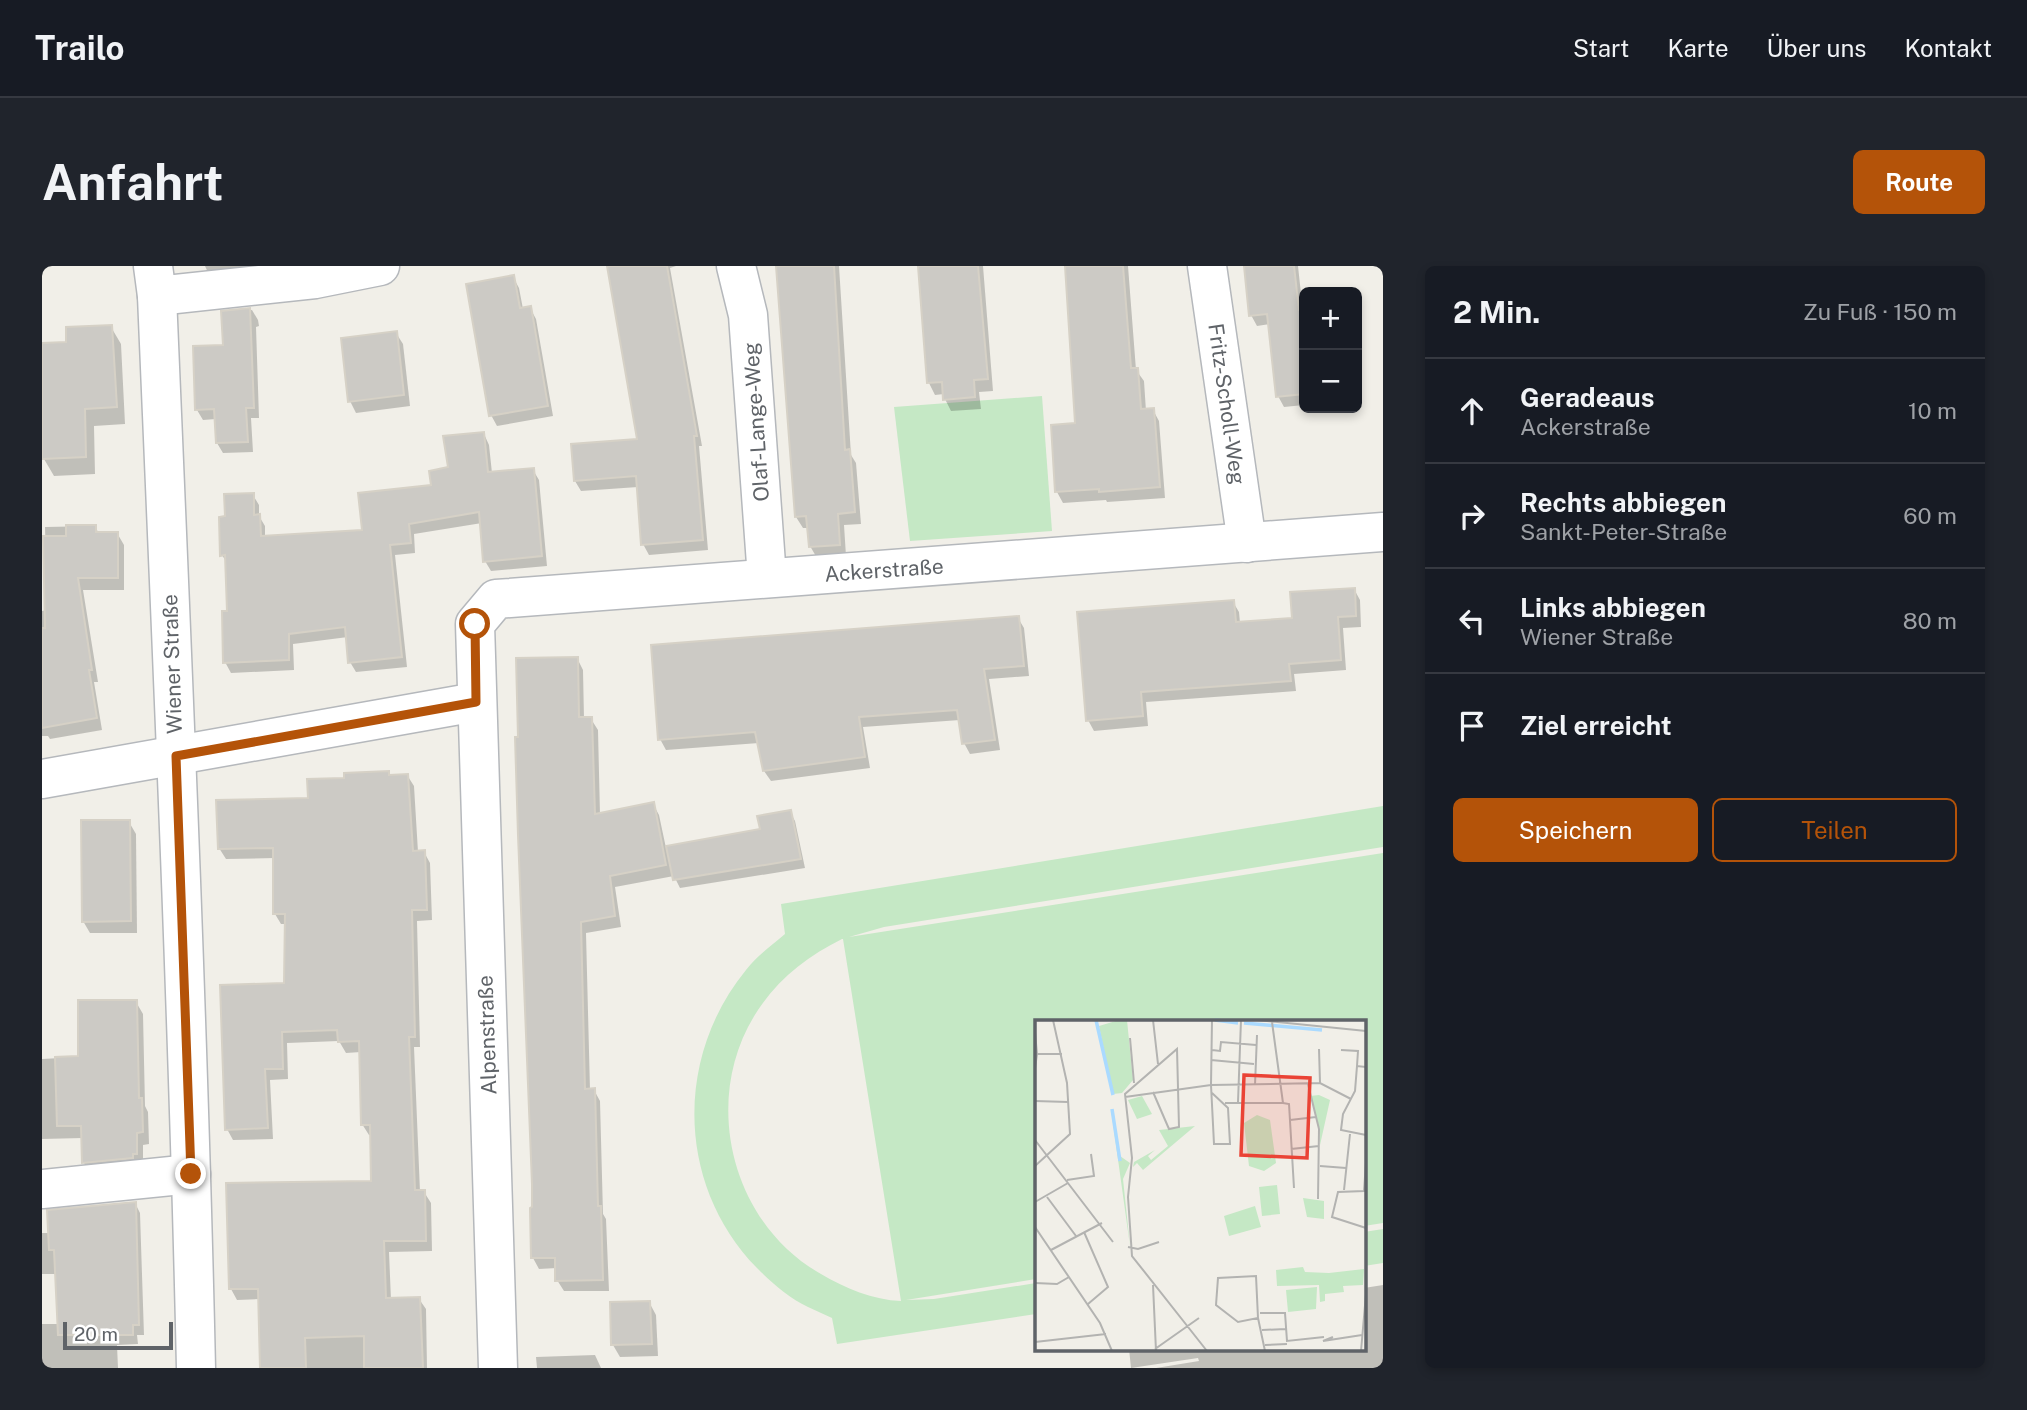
<!DOCTYPE html>
<html lang="de">
<meta charset="utf-8">
<style>
body{margin:0;font-family:"Public Sans",sans-serif;background:#20242c;color:#f1f3f6}
.controls{position:absolute;right:21px;top:21px;display:grid;overflow:hidden;border-radius:10px;box-shadow:0 4px 10px #0003}
.controls button{width:63px;height:63px;display:grid;place-items:center;padding:0;border:0;border-bottom:2px solid #363941;background:#171b24;color:#f1f3f6;font:35px sans-serif}
.scale{position:absolute;left:21px;bottom:18px;width:110px;box-sizing:border-box;padding-left:7px;border:4px solid #5f6368;border-top:0;font-size:19px;line-height:24px;white-space:nowrap;color:#5f6368;-webkit-text-stroke:5px #fff;paint-order:stroke}
.stop{position:absolute;width:21px;height:21px;margin:-16px;border:5px solid #b45309;border-radius:50%;background:#fff}
.stop.end{background:#b45309;border-color:#fff;box-shadow:0 2px 7px #0008}
.list{margin:0;padding:0;list-style:none}
h2{display:flex;justify-content:space-between;align-items:center;height:91px;margin:0;padding:0 28px;font-size:30px}
h2 small{font-size:23px;font-weight:400;color:#9ea1a6}
.list li{display:grid;grid-template-columns:46px 1fr auto;gap:21px;align-items:center;box-sizing:border-box;height:105px;padding:0 28px;border-top:2px solid #363941}
.list b{display:block;font-size:26px;white-space:nowrap}
.list p{margin:0;font-size:23px;white-space:nowrap;color:#9ea1a6}
.list em{font-size:23px;font-style:normal;color:#9ea1a6}
.actions{display:flex;gap:14px;padding:21px 28px}
.actions a{flex:1;padding:16px 0;border:2px solid #b45309;border-radius:10px;text-align:center;font-size:24px;color:#b45309}
.actions .main{background:#b45309;color:#fff}
.icon{flex:none;width:38px;height:38px;fill:none;stroke:currentColor;stroke-width:2;stroke-linecap:round;stroke-linejoin:round}
.map{position:relative;flex:none;width:1341px;height:1102px;overflow:hidden;border-radius:10px}
header{display:flex;align-items:center;gap:42px;box-sizing:border-box;height:98px;padding:0 35px;background:#171b24;border-bottom:2px solid #363941}
header strong{font-size:33px}
nav{display:flex;gap:38px;margin-inline-start:auto;font-size:24px}
.intro{display:flex;align-items:center;justify-content:space-between;box-sizing:border-box;height:168px;padding:0 42px}
h1{margin:0;font-size:49px}
.button{padding:18px 32px;border-radius:10px;background:#b45309;color:#fff;font-size:24px;font-weight:700}
main{display:flex;gap:42px;padding:0 42px}
aside{flex:1;background:#171b24;border-radius:10px;box-shadow:0 4px 10px #0003}
.map>svg:first-child{display:block}
.green{fill:#c5e8c5;fill-rule:evenodd}
.shadow{fill:#0003}
.building{fill:#cccac5;stroke:#d6d1c6;stroke-width:2}
.lines{fill:none;stroke-linecap:round;stroke-linejoin:round}
.minor-casing{stroke:#b5b8bc;stroke-width:41}
.minor{stroke:#fff;stroke-width:38}
.route{stroke:#b45309;stroke-width:9}
.labels{text-anchor:middle;dominant-baseline:central;stroke-width:7;stroke-linejoin:round;paint-order:stroke}
.street-label{font-size:21px;fill:#5f6368;stroke:#fff}
.inset-river{fill:none;stroke:#aadaff;stroke-width:3.5}
.inset-road{fill:none;stroke:#b3b3b1;stroke-width:2}
.view{fill:#ea4335;fill-opacity:0.15;stroke:#ea4335;stroke-width:3.5}
.inset-edge{fill:none;stroke:#5f6368;stroke-width:3.5}
</style>
<header>
<strong>Trailo</strong>
<nav><a>Start</a><a>Karte</a><a>Über uns</a><a>Kontakt</a></nav>
</header>
<div class="intro"><h1>Anfahrt</h1><a class="button">Route</a></div>
<main>
<div class="map">
<svg width="1341" height="1102" viewBox="0 0 1341 1102">
<rect width="100%" height="100%" fill="#f1efe8"/>
<g class="green">
<path d="M 1000,130 L 1010,265 L 868,275 L 852,141 Z"/>
<path d="M 1341,540 L 1341,581 L 842,661 L 807,671 L 1341,587 L 1341,957 L 1322,960 L 1322,755 L 994,755 L 994,1013 L 864,1034 L 892,1033 L 994,1017 L 994,1048 L 795,1078 L 790,1052 C 782,1048 774,1045 766,1041 C 747,1032 730,1017 715,1002 C 635,920 632,792 704,704 C 715,690 730,679 743,668 L 739,638 ZM 800,673 L 801,673 L 859,1035 C 831,1034 803,1022 779,1008 C 688,957 658,831 716,744 C 737,712 766,690 800,673 Z"/>
<path d="M 1341,963 L 1341,997 L 1322,1000 L 1322,966 Z"/>
</g>
<g class="shadow">
<path d="M 163,0 L 213,0 L 213,8 L 169,13 Z"/>
<path d="M 566,0 L 634,0 L 628,2 L 660,180 L 657,180 L 666,284 L 607,289 L 601,278 L 596,221 L 539,225 L 533,215 L 598,175 Z"/>
<path d="M 735,0 L 797,0 L 809,189 L 814,197 L 819,258 L 802,259 L 804,290 L 775,292 L 768,280 L 767,262 L 761,262 L 754,251 Z"/>
<path d="M 878,0 L 941,0 L 951,125 L 937,126 L 939,143 L 909,145 L 903,133 L 902,128 L 893,129 L 887,117 Z"/>
<path d="M 1024,0 L 1086,0 L 1094,104 L 1102,115 L 1104,145 L 1111,144 L 1117,155 L 1123,232 L 1065,236 L 1064,234 L 1021,237 L 1015,226 L 1034,159 Z"/>
<path d="M 1204,0 L 1256,0 L 1261,46 L 1262,45 L 1262,139 L 1242,141 L 1236,130 L 1228,58 L 1215,60 L 1209,49 Z"/>
<path d="M 471,11 L 477,22 L 481,43 L 488,42 L 494,53 L 511,150 L 455,160 L 449,149 Z"/>
<path d="M 210,44 L 216,54 L 217,60 L 214,61 L 217,152 L 209,152 L 211,186 L 181,187 L 175,177 L 174,153 L 161,154 L 155,144 L 183,80 L 181,47 Z"/>
<path d="M 69,61 L 79,78 L 83,158 L 52,160 L 53,208 L 12,210 L 2,193 L 0,79 L 26,77 Z"/>
<path d="M 354,67 L 361,78 L 368,140 L 314,147 L 308,135 Z"/>
<path d="M 442,168 L 447,179 L 450,207 L 491,204 L 497,214 L 505,300 L 449,305 L 443,295 L 440,257 L 372,268 L 373,287 L 353,289 L 365,401 L 314,406 L 308,396 L 306,371 L 251,378 L 252,404 L 189,407 L 183,396 L 186,347 L 185,297 L 180,289 L 185,252 L 211,229 L 217,239 L 217,250 L 223,260 L 223,271 L 322,265 L 391,221 Z"/>
<path d="M 53,260 L 57,268 L 75,267 L 82,279 L 82,324 L 41,324 L 56,416 L 52,416 L 60,464 L 8,473 L 6,470 L 0,470 L 0,345 L 5,344 L 3,261 Z"/>
<path d="M 1312,323 L 1318,334 L 1319,361 L 1301,362 L 1304,404 L 1252,408 L 1254,425 L 1104,436 L 1106,460 L 1052,465 L 1046,454 L 1191,336 L 1197,346 L 1198,357 L 1251,354 Z"/>
<path d="M 976,352 L 982,362 L 987,410 L 947,413 L 958,484 L 928,488 L 922,477 L 918,454 L 821,461 L 828,502 L 729,515 L 722,505 L 717,477 L 624,484 L 618,473 Z"/>
<path d="M 535,392 L 541,404 L 542,453 L 549,453 L 556,464 L 558,549 L 611,538 L 617,549 L 624,582 L 720,564 L 748,546 L 753,555 L 763,602 L 638,622 L 632,610 L 573,621 L 579,661 L 544,667 L 548,824 L 552,824 L 558,835 L 561,948 L 564,953 L 567,1025 L 522,1025 L 515,1014 L 515,1002 L 497,1003 L 491,992 Z"/>
<path d="M 346,506 L 348,510 L 365,509 L 372,520 L 376,586 L 382,586 L 388,597 L 390,654 L 375,655 L 378,781 L 372,781 L 378,926 L 382,926 L 389,937 L 390,985 L 347,986 L 349,1034 L 377,1033 L 384,1043 L 385,1102 L 220,1102 L 218,1033 L 195,1034 L 189,1023 L 331,916 L 330,869 L 327,869 L 320,858 L 319,786 L 304,787 L 297,775 L 245,777 L 246,813 L 228,814 L 231,873 L 191,874 L 185,863 L 244,719 L 245,658 L 239,658 L 233,648 L 233,592 L 184,593 L 177,582 L 304,514 Z"/>
<path d="M 87,556 L 94,568 L 95,667 L 48,667 L 41,655 Z"/>
<path d="M 94,736 L 101,748 L 103,840 L 106,846 L 107,878 L 101,879 L 101,899 L 49,909 L 42,897 L 41,872 L 0,873 L 0,793 L 37,791 Z"/>
<path d="M 93,937 L 98,947 L 102,1069 L 95,1069 L 96,1078 L 75,1079 L 76,1102 L 0,1102 L 0,1058 L 18,1058 L 15,1008 L 0,1008 L 0,967 L 8,967 Z"/>
<path d="M 1341,1019 L 1341,1102 L 1114,1102 L 1157,1095 L 1156,1092 L 1089,1102 L 1087,1083 L 1322,1083 L 1322,1022 Z"/>
<path d="M 607,1036 L 614,1049 L 616,1090 L 578,1091 L 571,1079 Z"/>
<path d="M 553,1089 L 559,1102 L 495,1102 L 494,1091 Z"/>
</g>
<g class="building">
<path d="M 565,0 L 625,0 L 655,170 L 652,170 L 661,274 L 599,279 L 594,210 L 532,215 L 529,178 L 595,173 Z"/>
<path d="M 734,0 L 792,0 L 803,184 L 808,183 L 813,246 L 796,248 L 798,279 L 767,281 L 764,250 L 753,251 Z"/>
<path d="M 876,0 L 936,0 L 946,113 L 932,114 L 933,131 L 901,134 L 900,116 L 885,117 Z"/>
<path d="M 1023,0 L 1081,0 L 1089,102 L 1096,102 L 1099,143 L 1112,142 L 1118,221 L 1057,226 L 1057,223 L 1013,226 L 1009,159 L 1033,157 Z"/>
<path d="M 1202,0 L 1252,0 L 1257,44 L 1262,44 L 1262,128 L 1234,131 L 1225,48 L 1207,50 Z"/>
<path d="M 472,9 L 478,42 L 489,40 L 506,140 L 447,150 L 424,18 Z"/>
<path d="M 208,42 L 212,142 L 204,142 L 206,176 L 174,177 L 172,143 L 153,144 L 151,80 L 181,79 L 179,45 Z"/>
<path d="M 70,59 L 75,141 L 43,143 L 44,191 L 0,193 L 0,77 L 24,76 L 24,61 Z"/>
<path d="M 355,65 L 362,129 L 306,136 L 299,72 Z"/>
<path d="M 442,166 L 446,206 L 492,202 L 500,290 L 441,296 L 437,246 L 367,258 L 369,277 L 348,279 L 360,391 L 306,397 L 303,361 L 247,368 L 247,394 L 181,397 L 180,345 L 185,345 L 183,289 L 178,290 L 177,251 L 183,250 L 182,228 L 212,227 L 212,249 L 218,248 L 219,270 L 320,264 L 316,227 L 389,219 L 387,205 L 406,201 L 401,170 Z"/>
<path d="M 24,259 L 54,259 L 54,266 L 76,266 L 76,312 L 36,312 L 50,404 L 47,404 L 55,452 L 0,462 L 0,362 L 3,362 L 1,270 L 24,270 Z"/>
<path d="M 1313,322 L 1314,350 L 1296,351 L 1299,394 L 1247,398 L 1249,415 L 1099,426 L 1101,450 L 1044,455 L 1035,346 L 1192,334 L 1194,356 L 1250,352 L 1248,326 Z"/>
<path d="M 977,350 L 982,400 L 942,403 L 953,474 L 920,478 L 915,444 L 817,451 L 823,491 L 721,505 L 713,466 L 616,474 L 609,379 Z"/>
<path d="M 536,391 L 537,451 L 550,451 L 553,548 L 612,536 L 624,599 L 568,610 L 573,650 L 539,656 L 543,823 L 553,822 L 556,940 L 559,940 L 561,1014 L 513,1015 L 513,992 L 489,992 L 488,942 L 490,941 L 490,918 L 476,569 L 473,471 L 476,471 L 474,392 Z"/>
<path d="M 347,505 L 347,509 L 366,508 L 371,585 L 383,584 L 385,644 L 370,644 L 373,771 L 367,771 L 373,924 L 383,924 L 384,975 L 342,975 L 344,1032 L 378,1031 L 381,1102 L 322,1102 L 322,1070 L 263,1072 L 264,1102 L 218,1102 L 216,1023 L 187,1023 L 184,917 L 329,915 L 328,859 L 319,859 L 317,775 L 296,776 L 295,764 L 240,766 L 241,803 L 223,803 L 226,862 L 183,864 L 178,719 L 242,717 L 243,648 L 231,648 L 231,582 L 176,583 L 174,534 L 266,532 L 265,513 L 302,512 L 302,507 Z"/>
<path d="M 749,544 L 759,593 L 631,614 L 624,580 L 718,563 L 715,550 Z"/>
<path d="M 39,554 L 88,554 L 89,655 L 40,656 Z"/>
<path d="M 36,734 L 95,734 L 97,832 L 100,832 L 101,866 L 95,867 L 95,888 L 91,888 L 91,892 L 40,897 L 39,860 L 15,860 L 13,791 L 36,790 Z"/>
<path d="M 94,936 L 97,1059 L 91,1059 L 91,1069 L 16,1069 L 12,984 L 7,984 L 5,944 Z"/>
<path d="M 608,1035 L 610,1078 L 569,1079 L 568,1036 Z"/>
</g>
<g class="lines">
<defs>
<g id="minor">
<path d="M 111,0 L 115,30 C 130,387 146,744 154,1102"/>
<path d="M 694,0 L 706,49 L 725,312"/>
<path d="M 1165,0 L 1205,277"/>
<path d="M 115,30 L 273,13 L 338,0"/>
<path d="M 0,513 L 434,436"/>
<path d="M 0,923 L 149,908"/>
<path d="M 456,1102 L 433,358 L 454,333 L 1341,266"/>
</g>
</defs>
<use href="#minor" class="minor-casing"/>
<use href="#minor" class="minor"/>
</g>
<g class="lines">
<path class="route" d="M 149,908 L 134,490 L 434,436 L 433,358"/>
</g>
<g class="labels">
<g class="street-label">
<text transform="translate(1185 138) rotate(82)">Fritz-Scholl-Weg</text>
<text transform="translate(714 156) rotate(-94)">Olaf-Lange-Weg</text>
<text transform="translate(842 304) rotate(-4)">Ackerstraße</text>
<text transform="translate(130 398) rotate(-92)">Wiener Straße</text>
<text transform="translate(445 769) rotate(-92)">Alpenstraße</text>
</g>
</g>
<g transform="translate(993 754)">
<rect width="331" height="331" fill="#f1efe8"/>
<path d="M 84,0 L 92,0 L 98,60 L 87,73 L 78,74 L 64,6 ZM 284,75 L 295,80 L 285,125 L 285,110 L 275,76 ZM 107,76 L 117,94 L 102,99 L 93,80 ZM 76,89 L 85,136 L 95,143 L 88,159 L 95,226 ZM 222,95 L 235,100 L 241,143 L 229,151 L 214,146 L 209,103 ZM 160,106 L 108,150 L 102,143 L 98,147 L 99,142 L 120,130 L 113,136 L 116,140 L 133,126 L 124,110 ZM 242,165 L 245,194 L 227,196 L 224,167 ZM 268,178 L 289,181 L 289,199 L 272,197 ZM 220,186 L 226,207 L 194,216 L 189,196 ZM 268,247 L 270,252 L 294,253 L 329,249 L 328,265 L 308,266 L 309,272 L 290,274 L 290,281 L 285,282 L 284,265 L 242,266 L 241,250 ZM 282,267 L 281,289 L 253,292 L 251,270 Z" fill="#c5e8c5"/>
<path class="inset-river" d="M 61,0 L 78,75M 180,0 L 203,3M 209,3 L 287,10M 77,89 L 85,141"/>
<path class="inset-road" d="M 118,0 L 123,44M 222,0 L 331,11M 237,2 L 248,83M 0,12 L 2,34M 95,18 L 99,63M 284,29 L 285,63M 177,30 L 185,31 L 186,22 L 221,25M 306,30 L 323,31 L 322,46M 176,40 L 219,44M 331,47 L 322,46 L 320,71 L 308,94 L 306,110 L 331,115M 0,48 L 2,34 L 27,34M 273,64 L 284,109 L 283,179M 220,65 L 222,15M 118,72 L 134,109 L 144,107 L 142,29 L 90,74 L 97,138 L 93,177 L 97,236 L 172,331M 177,73 L 193,88 L 195,124 L 179,124 L 176,65 L 177,0M 90,77 L 176,65 L 285,63 L 316,79M 0,81 L 33,82M 203,82 L 206,0M 190,83 L 248,83M 248,83 L 254,84 L 259,168M 255,100 L 281,97M 0,120 L 78,222M 256,129 L 284,126M 331,143 L 329,171 L 303,172 L 297,197 L 331,208M 0,146 L 35,114 L 32,63 L 18,0M 285,146 L 311,148M 32,160 L 59,156 L 56,134M 309,170 L 315,114M 12,177 L 41,216M 0,182 L 33,163M 0,207 L 65,303 L 77,331M 49,212 L 73,267 L 53,284M 93,227 L 103,229 L 124,222M 16,230 L 67,203M 221,256 L 223,298 L 203,302 L 181,285 L 183,258 ZM 0,263 L 22,264 L 34,257M 118,265 L 121,331M 225,293 L 250,293 L 252,321 L 289,317M 223,298 L 230,331M 227,310 L 251,309M 298,317 L 288,321 L 327,315M 0,322 L 71,314M 230,325 L 252,324M 120,329 L 164,298M 326,331 L 331,274"/>
<path class="view" d="M 209,55 L 275,58 L 272,138 L 206,135 Z"/>
<rect width="331" height="331" class="inset-edge"/>
</g>
</svg>
<div class="controls">
<button>+</button>
<button>−</button>
</div>
<div class="scale">20 m</div>
<div class="stop" style="left:433px;top:358px"></div>
<div class="stop end" style="left:149px;top:908px"></div>
</div>
<aside>
<h2>2 Min.<small>Zu Fuß · 150 m</small></h2>
<ul class="list">
<li><svg class="icon" aria-label="ahead" viewBox="0 0 24 24"><path d="M12 20V5M6 11l6-6 6 6"/></svg><div><b>Geradeaus</b><p>Ackerstraße</p></div><em>10 m</em></li>
<li><svg class="icon" aria-label="right" viewBox="0 0 24 24"><path d="M7 20v-9h11M14 6l5 5-5 5"/></svg><div><b>Rechts abbiegen</b><p>Sankt-Peter-Straße</p></div><em>60 m</em></li>
<li><svg class="icon" aria-label="left" viewBox="0 0 24 24"><path d="M17 20v-9H6M10 6l-5 5 5 5"/></svg><div><b>Links abbiegen</b><p>Wiener Straße</p></div><em>80 m</em></li>
<li><svg class="icon" aria-label="arrive" viewBox="0 0 24 24"><path d="M6 21V4h12l-3 4 3 4H6"/></svg><div><b>Ziel erreicht</b></div></li>
</ul>
<div class="actions"><a class="main">Speichern</a><a>Teilen</a></div>
</aside>
</main>
